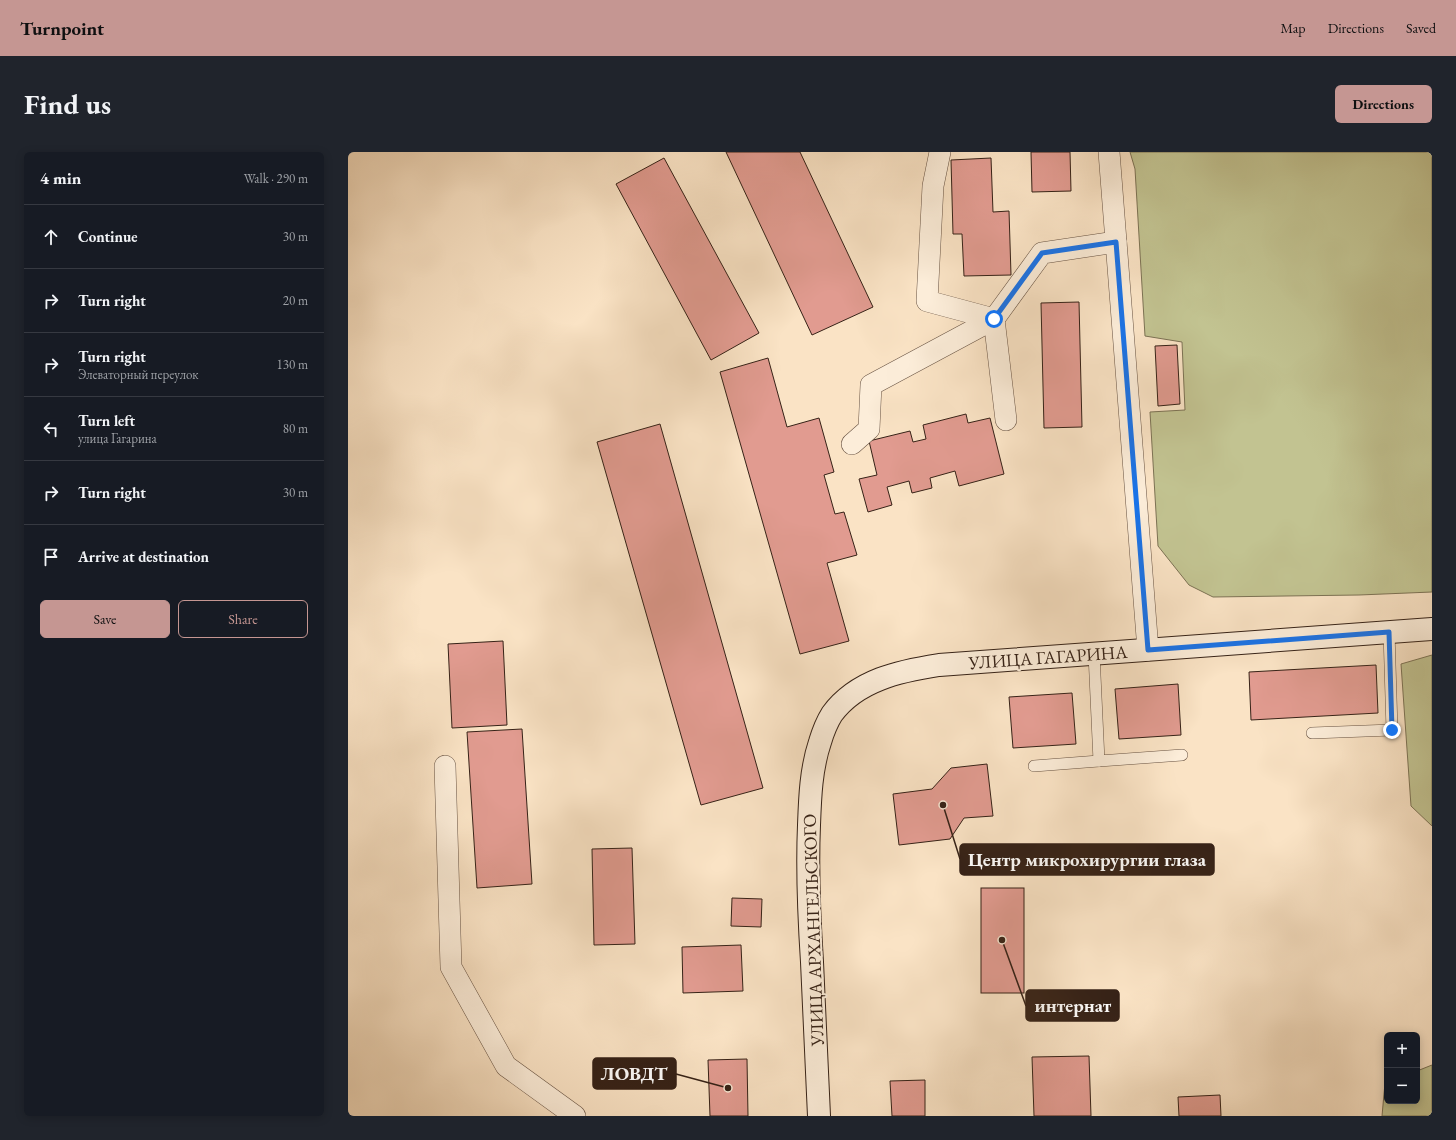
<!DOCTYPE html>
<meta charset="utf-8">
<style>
body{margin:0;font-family:"EB Garamond",serif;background:#20242c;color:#f1f3f6}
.controls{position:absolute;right:12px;bottom:12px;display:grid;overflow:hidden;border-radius:6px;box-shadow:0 2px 10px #0003}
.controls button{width:36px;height:36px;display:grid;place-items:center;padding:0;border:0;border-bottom:1px solid #363941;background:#171b24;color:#f1f3f6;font:20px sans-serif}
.stop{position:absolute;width:12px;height:12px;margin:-9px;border:3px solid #1a73e8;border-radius:50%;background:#fff}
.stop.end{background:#1a73e8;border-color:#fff;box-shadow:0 1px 4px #0008}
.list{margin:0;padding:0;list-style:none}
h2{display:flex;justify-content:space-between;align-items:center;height:52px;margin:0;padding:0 16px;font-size:17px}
h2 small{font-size:13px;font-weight:400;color:#9ea1a6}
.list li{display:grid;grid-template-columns:26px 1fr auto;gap:12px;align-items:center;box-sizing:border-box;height:64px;padding:0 16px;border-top:1px solid #363941}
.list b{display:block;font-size:15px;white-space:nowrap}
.list p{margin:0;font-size:13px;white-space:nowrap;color:#9ea1a6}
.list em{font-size:13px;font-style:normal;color:#9ea1a6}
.actions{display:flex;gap:8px;padding:12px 16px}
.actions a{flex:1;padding:9px 0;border:1px solid #c59692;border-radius:6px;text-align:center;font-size:14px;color:#c59692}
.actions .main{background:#c59692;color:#111}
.icon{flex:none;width:22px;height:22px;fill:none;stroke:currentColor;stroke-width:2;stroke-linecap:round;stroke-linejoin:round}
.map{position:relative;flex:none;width:1084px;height:964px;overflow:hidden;border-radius:6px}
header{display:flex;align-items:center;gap:24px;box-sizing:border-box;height:56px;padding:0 20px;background:#c59692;color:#111}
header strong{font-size:19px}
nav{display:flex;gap:22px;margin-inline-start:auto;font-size:14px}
.intro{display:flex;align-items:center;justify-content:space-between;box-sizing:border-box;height:96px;padding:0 24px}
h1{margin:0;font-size:28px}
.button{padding:10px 18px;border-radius:6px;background:#c59692;color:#111;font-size:14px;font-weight:700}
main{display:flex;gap:24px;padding:0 24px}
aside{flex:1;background:#171b24;border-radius:6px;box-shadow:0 2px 10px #0003}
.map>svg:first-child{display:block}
.green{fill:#c2c391;stroke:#7c7254}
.building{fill:#e19b90;stroke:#362217}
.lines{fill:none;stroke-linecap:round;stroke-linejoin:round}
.lane-casing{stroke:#675242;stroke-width:12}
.street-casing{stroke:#675242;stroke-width:22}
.secondary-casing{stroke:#362217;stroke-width:24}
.lane{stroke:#fcedd9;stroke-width:11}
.street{stroke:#fcedd9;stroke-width:21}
.secondary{stroke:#fcedd9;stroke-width:22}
.route{stroke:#1a73e8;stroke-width:5}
.labels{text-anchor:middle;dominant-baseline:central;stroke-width:4;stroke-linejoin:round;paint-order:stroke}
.street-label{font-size:18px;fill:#362217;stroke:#fcedd9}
.leader{fill:none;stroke:#362217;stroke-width:1.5}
.callout-dot{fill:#362217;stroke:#fcedd9;stroke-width:1.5}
.callout{fill:#362217;stroke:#362217;stroke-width:1.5}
.callout-label{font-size:19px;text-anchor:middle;font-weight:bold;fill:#fff}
</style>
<header>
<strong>Turnpoint</strong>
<nav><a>Map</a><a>Directions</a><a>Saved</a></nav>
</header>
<div class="intro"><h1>Find us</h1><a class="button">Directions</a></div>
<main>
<aside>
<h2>4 min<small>Walk · 290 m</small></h2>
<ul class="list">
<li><svg class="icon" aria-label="ahead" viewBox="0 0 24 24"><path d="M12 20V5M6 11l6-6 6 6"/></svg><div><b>Continue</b></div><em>30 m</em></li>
<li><svg class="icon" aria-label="right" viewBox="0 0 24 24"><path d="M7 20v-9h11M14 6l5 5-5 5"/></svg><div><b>Turn right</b></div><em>20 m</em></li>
<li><svg class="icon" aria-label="right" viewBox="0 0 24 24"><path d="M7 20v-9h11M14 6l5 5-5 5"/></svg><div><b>Turn right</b><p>Элеваторный переулок</p></div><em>130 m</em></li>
<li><svg class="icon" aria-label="left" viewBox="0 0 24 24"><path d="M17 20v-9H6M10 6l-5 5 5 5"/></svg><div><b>Turn left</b><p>улица Гагарина</p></div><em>80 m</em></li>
<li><svg class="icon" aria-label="right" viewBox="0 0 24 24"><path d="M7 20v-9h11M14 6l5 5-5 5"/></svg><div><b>Turn right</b></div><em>30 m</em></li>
<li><svg class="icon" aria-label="arrive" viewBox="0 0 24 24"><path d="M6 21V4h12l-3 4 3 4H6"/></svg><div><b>Arrive at destination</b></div></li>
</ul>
<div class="actions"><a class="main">Save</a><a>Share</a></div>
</aside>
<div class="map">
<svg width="1084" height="964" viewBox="0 0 1084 964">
<rect width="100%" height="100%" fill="#fae3c5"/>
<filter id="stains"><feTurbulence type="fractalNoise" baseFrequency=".005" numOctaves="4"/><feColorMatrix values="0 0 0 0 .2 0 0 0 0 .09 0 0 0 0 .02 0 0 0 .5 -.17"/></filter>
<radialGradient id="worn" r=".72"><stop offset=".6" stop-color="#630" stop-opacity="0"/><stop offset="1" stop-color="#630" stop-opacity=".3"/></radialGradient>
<g class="green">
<path d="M 782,0 L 1084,0 L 1084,440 L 1011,443 L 865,445 L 841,433 L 810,394 L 802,260 L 837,258 L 834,190 L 797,184 L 787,17 Z"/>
<path d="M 1084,503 L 1084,674 L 1063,654 L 1053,512 Z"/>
<path d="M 1084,913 L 1084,964 L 1034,964 L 1037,931 L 1039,930 L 1039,949 L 1069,949 L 1069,919 Z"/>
</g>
<g class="building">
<path d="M 378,0 L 452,0 L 525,155 L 464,183 Z"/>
<path d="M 683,0 L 722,0 L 723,39 L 684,40 Z"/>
<path d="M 316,6 L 411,181 L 363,208 L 268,32 Z"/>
<path d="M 643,6 L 645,60 L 661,59 L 663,123 L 616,124 L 614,82 L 605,82 L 603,8 Z"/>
<path d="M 731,150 L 734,275 L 696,276 L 693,151 Z"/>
<path d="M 829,193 L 832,252 L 810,254 L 807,194 Z"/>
<path d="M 420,206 L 439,275 L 471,266 L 486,320 L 476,323 L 487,362 L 496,360 L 509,403 L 479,411 L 501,489 L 452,502 L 372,220 Z"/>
<path d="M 618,262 L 620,271 L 642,266 L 656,322 L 611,334 L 607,319 L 582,326 L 584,336 L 564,341 L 561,329 L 539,335 L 544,353 L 520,360 L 511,327 L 529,323 L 521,289 L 562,279 L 565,290 L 578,287 L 575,273 Z"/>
<path d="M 312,272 L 415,636 L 353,653 L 249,290 Z"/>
<path d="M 155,489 L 159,573 L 104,576 L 100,492 Z"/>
<path d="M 1028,513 L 1030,561 L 903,568 L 901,520 Z"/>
<path d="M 830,532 L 833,583 L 771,587 L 767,537 Z"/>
<path d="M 724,541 L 728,592 L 665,596 L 661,545 Z"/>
<path d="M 174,577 L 184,732 L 129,736 L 119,580 Z"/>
<path d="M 639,612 L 645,664 L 616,666 L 602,687 L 551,693 L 545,642 L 584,637 L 603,616 Z"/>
<path d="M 284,696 L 287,792 L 246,793 L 244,697 Z"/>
<rect x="633" y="736" width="43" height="105"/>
<path d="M 384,746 L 414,747 L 413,775 L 383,774 Z"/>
<path d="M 393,793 L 395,839 L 335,841 L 334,795 Z"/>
<path d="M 741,904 L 743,964 L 686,964 L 684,905 Z"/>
<path d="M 399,907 L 400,964 L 362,964 L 360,908 Z"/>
<path d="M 577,928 L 577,964 L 544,964 L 542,929 Z"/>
<path d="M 872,943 L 873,964 L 831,964 L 830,945 Z"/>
</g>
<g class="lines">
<defs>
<g id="lane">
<path d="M 746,502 L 751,609 L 834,603"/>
<path d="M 964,581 L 1044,578 L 1041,480"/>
<path d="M 686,614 L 751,609"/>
</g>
<g id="street">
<path d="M 592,0 L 585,34 L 579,149 L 646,167"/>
<path d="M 761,0 L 800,498"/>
<path d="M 658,268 L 646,167 L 694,101 L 768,90"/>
<path d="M 504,292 L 521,277 L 523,233 L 646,167"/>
<path d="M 97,614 L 103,815 L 158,914 L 227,964"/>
</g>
<path id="secondary" d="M 471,964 C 469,913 466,861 464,810 C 461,764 459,719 461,673 C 462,645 463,617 472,590 C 475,580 479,570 484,562 C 509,528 552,519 591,513 L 1084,477"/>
</defs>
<use href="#lane" class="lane-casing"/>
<use href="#street" class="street-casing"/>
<use href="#secondary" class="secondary-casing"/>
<use href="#lane" class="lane"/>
<use href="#street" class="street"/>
<use href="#secondary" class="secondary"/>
</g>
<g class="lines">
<path class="route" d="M 646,167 L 694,101 L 768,90 L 800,498 L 1041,480 L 1044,578"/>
</g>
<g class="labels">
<g class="street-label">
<text transform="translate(700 505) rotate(-4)">УЛИЦА ГАГАРИНА</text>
<text transform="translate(465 778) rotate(-92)">УЛИЦА АРХАНГЕЛЬСКОГО</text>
</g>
</g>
<path class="leader" d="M595 653L612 707M654 788L678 854M380 936L328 922"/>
<g class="callout-dot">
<circle cx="595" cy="653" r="4"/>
<circle cx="654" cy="788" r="4"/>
<circle cx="380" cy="936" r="4"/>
</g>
<g class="callout">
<rect x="612" y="692" width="254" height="31" rx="4"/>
<rect x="678" y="838" width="93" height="31" rx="4"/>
<rect x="245" y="906" width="83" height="31" rx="4"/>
</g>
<g class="callout-label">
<text x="739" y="714">Центр микрохирургии глаза</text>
<text x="725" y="860">интернат</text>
<text x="286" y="928">ЛОВДТ</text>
</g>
<rect width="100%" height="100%" filter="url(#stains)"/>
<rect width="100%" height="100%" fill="url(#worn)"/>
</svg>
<div class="controls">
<button>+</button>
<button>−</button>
</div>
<div class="stop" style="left:646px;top:167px"></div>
<div class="stop end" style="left:1044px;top:578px"></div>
</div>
</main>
